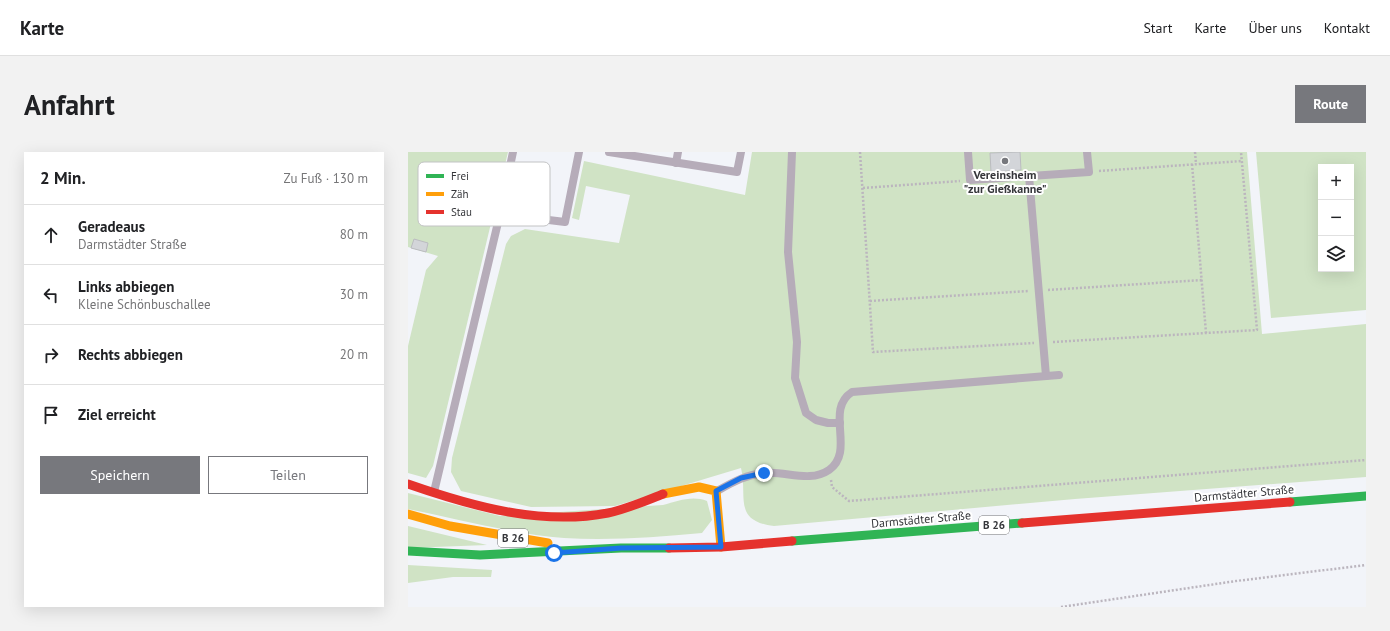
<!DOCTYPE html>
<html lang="de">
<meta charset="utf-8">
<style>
body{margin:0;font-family:"PT Sans",sans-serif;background:#f2f2f2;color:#202124}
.controls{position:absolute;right:12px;top:12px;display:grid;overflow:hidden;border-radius:0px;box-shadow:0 4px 16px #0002}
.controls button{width:36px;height:36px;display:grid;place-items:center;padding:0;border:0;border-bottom:1px solid #e0e0e0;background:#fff;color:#202124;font:20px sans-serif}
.stop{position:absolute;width:12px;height:12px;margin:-9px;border:3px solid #1a73e8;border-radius:50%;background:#fff}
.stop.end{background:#1a73e8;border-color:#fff;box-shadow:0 1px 4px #0008}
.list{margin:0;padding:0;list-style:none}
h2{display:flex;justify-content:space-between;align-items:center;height:52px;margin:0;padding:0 16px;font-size:17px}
h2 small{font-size:13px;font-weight:400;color:#757577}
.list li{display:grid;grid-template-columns:26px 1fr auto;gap:12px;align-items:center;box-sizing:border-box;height:60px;padding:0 16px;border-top:1px solid #e0e0e0}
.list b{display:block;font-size:15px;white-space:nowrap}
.list p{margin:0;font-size:13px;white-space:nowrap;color:#757577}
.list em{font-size:13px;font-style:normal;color:#757577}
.actions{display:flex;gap:8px;padding:12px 16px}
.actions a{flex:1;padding:9px 0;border:1px solid #77787d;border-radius:0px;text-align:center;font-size:14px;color:#77787d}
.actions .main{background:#77787d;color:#fff}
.icon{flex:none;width:22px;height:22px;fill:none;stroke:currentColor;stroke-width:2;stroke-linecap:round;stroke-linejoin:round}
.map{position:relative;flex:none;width:958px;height:455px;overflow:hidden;border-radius:0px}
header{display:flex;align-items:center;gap:24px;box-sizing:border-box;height:56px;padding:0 20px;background:#fff;border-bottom:1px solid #e0e0e0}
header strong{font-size:19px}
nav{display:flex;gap:22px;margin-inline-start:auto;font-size:14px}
.intro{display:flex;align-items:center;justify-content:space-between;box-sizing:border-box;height:96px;padding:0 24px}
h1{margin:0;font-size:28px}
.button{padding:10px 18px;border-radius:0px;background:#77787d;color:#fff;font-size:14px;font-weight:700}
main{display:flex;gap:24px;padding:0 24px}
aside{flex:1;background:#fff;border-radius:0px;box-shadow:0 4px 16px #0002}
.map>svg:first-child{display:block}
.green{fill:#d0e3c5;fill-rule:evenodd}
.building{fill:#d3d5d9;stroke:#bbbcc0}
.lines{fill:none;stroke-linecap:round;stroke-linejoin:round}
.path{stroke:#bbb5be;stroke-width:2.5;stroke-dasharray:2 2;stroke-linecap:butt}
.lane{stroke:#b6acb9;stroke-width:8}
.fast{stroke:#30b455;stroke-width:9}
.slow{stroke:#ff9f0a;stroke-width:9}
.jam{stroke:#e5322d;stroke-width:9}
.route{stroke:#1a73e8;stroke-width:5}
.poi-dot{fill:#77787d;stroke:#fff;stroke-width:1.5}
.labels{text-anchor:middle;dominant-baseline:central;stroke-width:4;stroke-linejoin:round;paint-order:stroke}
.shield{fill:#fff;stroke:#727275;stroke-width:1}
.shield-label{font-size:11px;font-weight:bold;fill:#35363a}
.poi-label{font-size:12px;font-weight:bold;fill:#35363a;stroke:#fff}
.street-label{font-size:12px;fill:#35363a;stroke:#fff}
.key{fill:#fff;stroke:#c2c3c4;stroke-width:1}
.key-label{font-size:11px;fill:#35363a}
</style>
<header>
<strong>Karte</strong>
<nav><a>Start</a><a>Karte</a><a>Über uns</a><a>Kontakt</a></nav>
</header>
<div class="intro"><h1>Anfahrt</h1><a class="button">Route</a></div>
<main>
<aside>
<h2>2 Min.<small>Zu Fuß · 130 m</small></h2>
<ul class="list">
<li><svg class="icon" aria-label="ahead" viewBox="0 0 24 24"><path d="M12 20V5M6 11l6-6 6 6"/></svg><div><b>Geradeaus</b><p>Darmstädter Straße</p></div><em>80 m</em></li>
<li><svg class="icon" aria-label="left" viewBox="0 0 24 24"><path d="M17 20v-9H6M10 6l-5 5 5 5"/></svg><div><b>Links abbiegen</b><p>Kleine Schönbuschallee</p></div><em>30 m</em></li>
<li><svg class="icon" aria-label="right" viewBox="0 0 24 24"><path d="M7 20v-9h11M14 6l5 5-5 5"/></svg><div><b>Rechts abbiegen</b></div><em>20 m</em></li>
<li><svg class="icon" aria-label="arrive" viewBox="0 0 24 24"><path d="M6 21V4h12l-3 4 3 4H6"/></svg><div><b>Ziel erreicht</b></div></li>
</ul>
<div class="actions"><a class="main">Speichern</a><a>Teilen</a></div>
</aside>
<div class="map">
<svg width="958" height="455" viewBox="0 0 958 455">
<rect width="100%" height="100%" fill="#f2f4f9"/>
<g class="green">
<path d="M 0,0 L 100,0 L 25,314 L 18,326 L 0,321 L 0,194 L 18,118 L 30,104 L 0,95 Z"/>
<path d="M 344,0 L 839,0 L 854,182 L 958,172 L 958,325 L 667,347 L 366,374 C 324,369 340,344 333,316 L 207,354 L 123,355 L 53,339 L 43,320 L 44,306 L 98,92 L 103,84 L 117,77 L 211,91 L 222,43 L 178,34 L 171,68 L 164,66 L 176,9 L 337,43 Z"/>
<path d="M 848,0 L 958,0 L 958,158 L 863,166 ZM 913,15 L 943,15 L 943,117 L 913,117 Z"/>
<path d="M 0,341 L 92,364 L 255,353 C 270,349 284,343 299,349 L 304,368 L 294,381 C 248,385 202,389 156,386 C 104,382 51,367 0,357 Z"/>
<path d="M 0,374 L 79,393 L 0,396 Z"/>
<path d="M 0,413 L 84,418 L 83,425 L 45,425 L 0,431 Z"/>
</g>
<g class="building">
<path d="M 612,0 L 613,18 L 583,20 L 582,1 Z"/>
<path d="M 6,87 L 20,91 L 18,100 L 3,96 Z"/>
</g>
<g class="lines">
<g class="path">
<path d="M 452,0 L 465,200 L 626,191"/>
<path d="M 787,0 L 788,12"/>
<path d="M 784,12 L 798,181"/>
<path d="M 691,19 L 834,9"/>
<path d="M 455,36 L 552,29"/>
<path d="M 640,138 L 794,128"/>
<path d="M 462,149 L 621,139"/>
<path d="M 645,190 L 849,178 L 833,0"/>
<path d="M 423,328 L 424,335 L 441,349 L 958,308"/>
<path d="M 653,455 L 828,429 L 958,413"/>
</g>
<g class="lane">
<path d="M 201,0 L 329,20 L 333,0"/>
<path d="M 384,0 L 380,100 L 389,190 L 387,226 L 398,261 L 408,268 L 420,271 L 432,271"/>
<path d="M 560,0 L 562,28 L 681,20 L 679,0"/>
<path d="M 268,11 L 270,0"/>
<path d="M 621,24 L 638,224"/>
<path d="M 92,62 L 105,0"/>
<path d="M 309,339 C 325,330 339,322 358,321 C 378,319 402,331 421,318 C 448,299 416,258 444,240 L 651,223"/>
<path d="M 26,340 L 92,62 L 157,70 L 171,0"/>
</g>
<g class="fast">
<path d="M 882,350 L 958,344"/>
<path d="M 384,389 L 614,371"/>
<path d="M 0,399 L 72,403 L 213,396 L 261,396"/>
</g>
<g class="slow">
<path d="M 255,342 L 291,335 L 308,339 L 313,395"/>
<path d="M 0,362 L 42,374 L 140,391"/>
</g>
<g class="jam">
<path d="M 0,332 C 63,354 133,374 200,361 C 219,357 237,349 255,342"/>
<path d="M 614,371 L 882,350"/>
<path d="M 261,396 L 313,395 L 384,389"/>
</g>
</g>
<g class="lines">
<path class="route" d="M 146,401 L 213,396 L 313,395 L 308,339 L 333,326 L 356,321"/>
</g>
<circle class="poi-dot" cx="597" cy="9" r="4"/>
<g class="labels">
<g class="shield">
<rect x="571" y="364" width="30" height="18" rx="3"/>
<rect x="90" y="377" width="30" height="18" rx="3"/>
</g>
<g class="shield-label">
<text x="586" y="373">B 26</text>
<text x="105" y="386">B 26</text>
</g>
<g class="poi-label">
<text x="597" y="22">Vereinsheim<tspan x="597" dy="14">"zur Gießkanne"</tspan></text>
</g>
<g class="street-label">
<text transform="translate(836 341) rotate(-5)">Darmstädter Straße</text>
<text transform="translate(513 367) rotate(-5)">Darmstädter Straße</text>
</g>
</g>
<rect x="10" y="10" width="132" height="64" rx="6" class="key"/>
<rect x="18" y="22" width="18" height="4" fill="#30b455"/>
<rect x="18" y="40" width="18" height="4" fill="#ff9f0a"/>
<rect x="18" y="58" width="18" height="4" fill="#e5322d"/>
<g class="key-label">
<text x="43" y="28">Frei</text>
<text x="43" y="46">Zäh</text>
<text x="43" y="64">Stau</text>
</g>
</svg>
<div class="controls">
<button>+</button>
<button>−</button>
<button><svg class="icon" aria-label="layers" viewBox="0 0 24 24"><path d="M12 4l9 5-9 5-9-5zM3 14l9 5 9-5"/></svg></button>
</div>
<div class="stop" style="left:146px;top:401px"></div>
<div class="stop end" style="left:356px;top:321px"></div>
</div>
</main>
